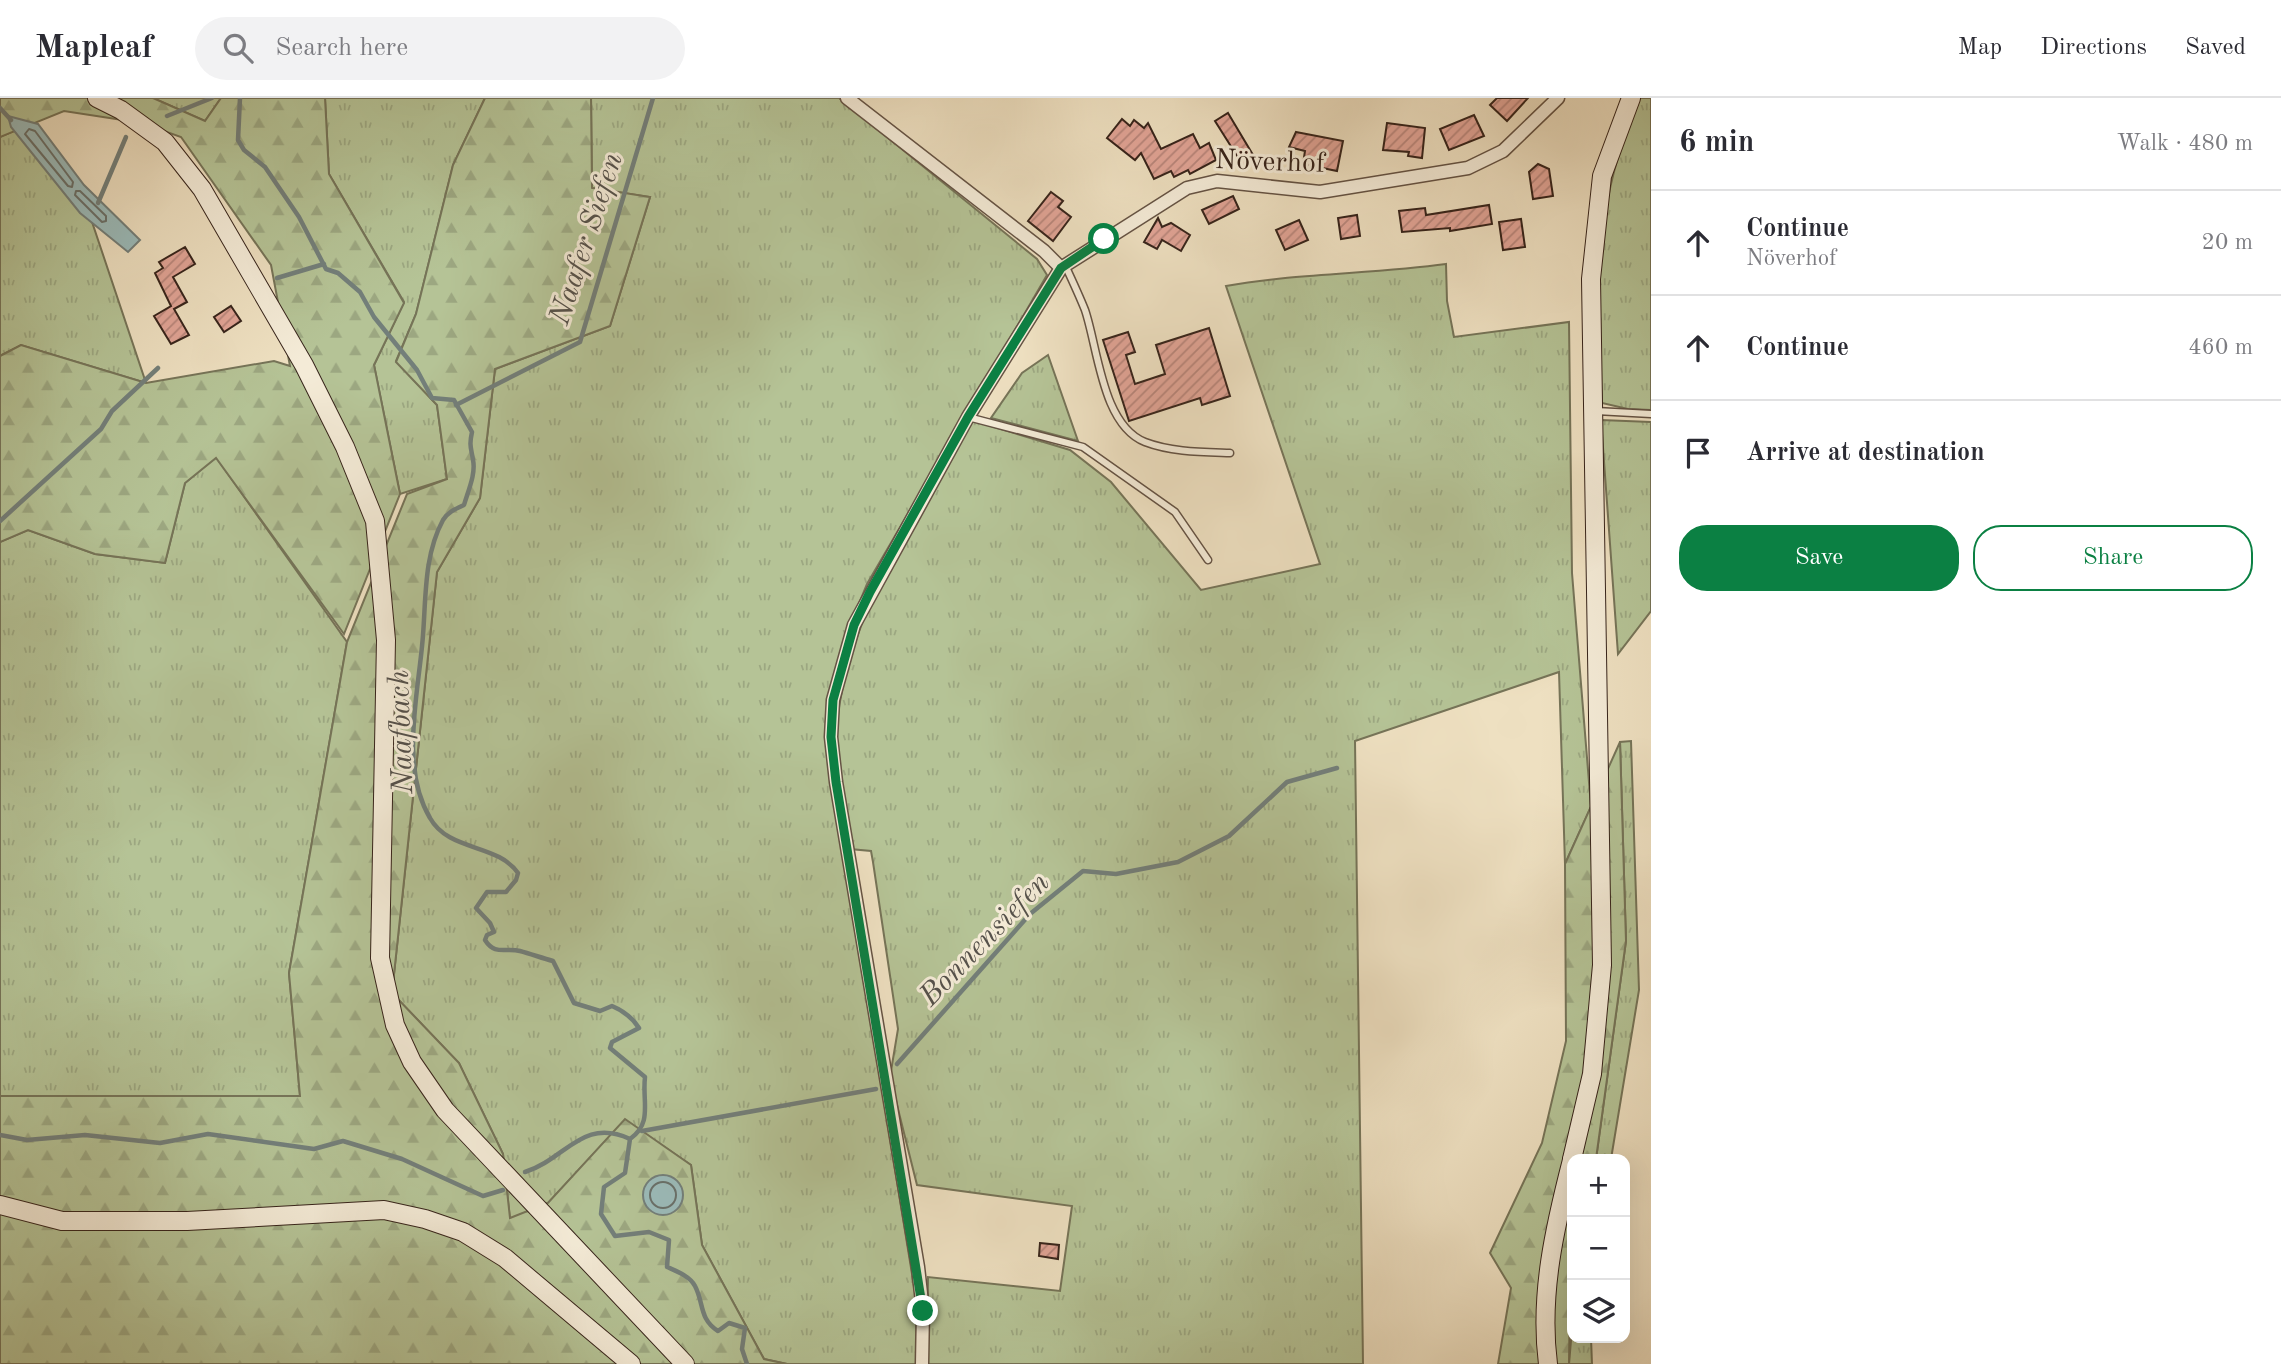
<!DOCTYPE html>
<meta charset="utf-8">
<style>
body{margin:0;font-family:"Old Standard TT",serif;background:#f2f2f3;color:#2b2b33}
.controls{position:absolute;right:21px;bottom:21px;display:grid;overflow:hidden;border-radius:14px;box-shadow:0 7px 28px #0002}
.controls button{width:63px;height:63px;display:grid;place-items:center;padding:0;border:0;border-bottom:2px solid #e1e1e2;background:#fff;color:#2b2b33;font:35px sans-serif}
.stop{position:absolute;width:21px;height:21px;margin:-16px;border:5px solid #0b8043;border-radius:50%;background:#fff}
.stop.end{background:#0b8043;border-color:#fff;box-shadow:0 2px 7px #0008}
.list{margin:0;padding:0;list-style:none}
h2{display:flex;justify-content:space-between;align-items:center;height:91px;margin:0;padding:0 28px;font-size:30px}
h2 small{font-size:23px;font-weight:400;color:#7c7c81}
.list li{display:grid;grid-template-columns:46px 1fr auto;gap:21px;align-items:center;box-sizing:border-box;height:105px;padding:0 28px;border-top:2px solid #e1e1e2}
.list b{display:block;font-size:26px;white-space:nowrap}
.list p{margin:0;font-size:23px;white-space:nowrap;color:#7c7c81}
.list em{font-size:23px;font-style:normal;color:#7c7c81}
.actions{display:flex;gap:14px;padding:21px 28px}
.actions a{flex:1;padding:16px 0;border:2px solid #0b8043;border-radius:28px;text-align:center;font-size:24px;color:#0b8043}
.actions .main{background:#0b8043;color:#fff}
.icon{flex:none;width:38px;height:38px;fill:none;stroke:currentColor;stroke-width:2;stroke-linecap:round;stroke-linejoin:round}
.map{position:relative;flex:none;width:1651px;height:1266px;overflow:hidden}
header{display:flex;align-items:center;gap:42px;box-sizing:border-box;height:98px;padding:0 35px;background:#fff;border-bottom:2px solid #e1e1e2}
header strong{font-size:33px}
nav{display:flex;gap:38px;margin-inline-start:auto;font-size:24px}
.search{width:490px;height:63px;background:#f2f2f3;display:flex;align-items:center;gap:18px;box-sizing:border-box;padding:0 24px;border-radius:38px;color:#7c7c81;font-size:26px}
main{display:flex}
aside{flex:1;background:#fff}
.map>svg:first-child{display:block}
.grass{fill:url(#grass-tufts);stroke:#767458;stroke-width:2}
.forest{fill:url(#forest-firs);stroke:#767458;stroke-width:2}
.water{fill:#9bbbba;stroke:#737f7a;stroke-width:2}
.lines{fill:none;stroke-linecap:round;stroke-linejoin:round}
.shore{stroke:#69706a;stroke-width:2}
.stream{stroke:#737f7a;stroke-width:4.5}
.building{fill:url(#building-hatch);stroke:#37241b;stroke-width:2}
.lane-casing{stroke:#655344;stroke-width:9}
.street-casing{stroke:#655344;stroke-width:15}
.secondary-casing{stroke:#37241b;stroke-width:20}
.lane{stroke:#f4ebd7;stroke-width:6}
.street{stroke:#f4ebd7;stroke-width:12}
.secondary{stroke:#f4ebd7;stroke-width:18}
.route{stroke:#0b8043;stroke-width:9}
.labels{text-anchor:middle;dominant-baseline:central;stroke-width:6;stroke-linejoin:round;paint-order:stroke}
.street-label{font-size:28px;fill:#37241b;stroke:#f4ebd7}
.water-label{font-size:30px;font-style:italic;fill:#55514b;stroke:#f4ebd7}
</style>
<header>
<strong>Mapleaf</strong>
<div class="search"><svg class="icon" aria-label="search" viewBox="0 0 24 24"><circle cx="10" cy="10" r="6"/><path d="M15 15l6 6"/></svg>Search here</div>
<nav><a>Map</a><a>Directions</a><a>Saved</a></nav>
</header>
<main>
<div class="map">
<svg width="1651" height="1266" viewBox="0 0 1651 1266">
<defs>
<pattern id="grass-tufts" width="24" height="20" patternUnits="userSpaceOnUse" patternTransform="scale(1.75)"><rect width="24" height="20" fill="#b5c396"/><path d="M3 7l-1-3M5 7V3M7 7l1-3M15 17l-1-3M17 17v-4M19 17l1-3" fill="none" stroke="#9ca781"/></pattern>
<pattern id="forest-firs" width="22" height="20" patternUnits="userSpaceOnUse" patternTransform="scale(1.75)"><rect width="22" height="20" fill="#b5c396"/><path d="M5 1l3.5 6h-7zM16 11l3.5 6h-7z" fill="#9ca781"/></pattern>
<pattern id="building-hatch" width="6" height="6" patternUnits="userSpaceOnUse" patternTransform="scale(1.75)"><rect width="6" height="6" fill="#e1a496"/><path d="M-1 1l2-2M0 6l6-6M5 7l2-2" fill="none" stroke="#b7857a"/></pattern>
</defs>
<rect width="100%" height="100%" fill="#eee0c1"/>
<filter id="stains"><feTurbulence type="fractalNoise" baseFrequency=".00286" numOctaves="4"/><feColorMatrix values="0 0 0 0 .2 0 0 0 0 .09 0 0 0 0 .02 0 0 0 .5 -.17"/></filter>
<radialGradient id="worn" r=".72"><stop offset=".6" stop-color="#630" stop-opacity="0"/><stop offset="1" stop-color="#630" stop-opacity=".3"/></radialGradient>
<g class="grass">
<path d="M 153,0 L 221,0 L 205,23 Z"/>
<path d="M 325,0 L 485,0 L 453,67 L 416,216 L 396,263 L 437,307 L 447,381 L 400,396 L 374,267 L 404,204 L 329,76 Z"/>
<path d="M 591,0 L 839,0 L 1037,161 L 1047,177 L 867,486 L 844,542 L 827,611 L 868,905 L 918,1213 L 917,1266 L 787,1266 L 764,1261 L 702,1147 L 691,1067 L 625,1022 L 548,1105 L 510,1121 L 503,1056 L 459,965 L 392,895 L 437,474 L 480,400 L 495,271 L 610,228 L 650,99 L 592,90 Z"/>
<path d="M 1639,0 L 1651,0 L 1651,312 L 1628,311 L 1602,305 C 1597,217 1593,135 1621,50 C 1627,34 1631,15 1639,0 Z"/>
<path d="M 16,32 L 86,106 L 146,285 L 21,247 L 0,258 L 0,39 Z"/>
<path d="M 1446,166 L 1447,203 L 1454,239 L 1569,224 L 1572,475 L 1591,709 L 1565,766 L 1559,574 L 1355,643 L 1363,1266 L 927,1266 L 928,1179 L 1060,1193 L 1072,1108 L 917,1087 L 890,979 L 898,931 L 873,764 L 871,753 L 850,751 C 846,715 835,675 836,639 C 842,522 916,421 971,322 L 1070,352 L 1111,384 L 1201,492 L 1320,466 L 1226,188 C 1299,175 1373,176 1446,166 Z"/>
<path d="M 1048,257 L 1078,343 L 991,320 L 1022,275 Z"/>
<path d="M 1601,322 L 1651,324 L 1651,513 L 1618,556 Z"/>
<path d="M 216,359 L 347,544 L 289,875 L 300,998 L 0,998 L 0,444 L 28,432 L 95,456 L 165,465 L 185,385 Z"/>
<path d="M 1631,643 L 1639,892 L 1611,1061 L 1596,1061 L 1626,843 L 1620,644 Z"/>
<path d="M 1572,1231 L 1572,1240 L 1591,1240 L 1592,1266 L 1569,1266 Z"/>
</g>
<g class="forest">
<path d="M 0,0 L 153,0 L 205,23 L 221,0 L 325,0 L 329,76 L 404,205 L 374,267 L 400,396 L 344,536 L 216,360 L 185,385 L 165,465 L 95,456 L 28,432 L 0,444 L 0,258 L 21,247 L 146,285 L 274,263 L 290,268 L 271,167 L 181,39 L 142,25 L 64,13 L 0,39 Z"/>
<path d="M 485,0 L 591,0 L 592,90 L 650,99 L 610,228 L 495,271 L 480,400 L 437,474 L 392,895 L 459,965 L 503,1056 L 510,1120 L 548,1105 L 625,1021 L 691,1067 L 702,1147 L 764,1261 L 787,1266 L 0,1266 L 0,998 L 300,998 L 289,875 L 347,544 L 407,396 L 447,381 L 437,307 L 396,264 L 416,216 L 453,67 Z"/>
<path d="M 1620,644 L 1626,843 L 1596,1061 L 1572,1061 L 1569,1266 L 1498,1266 L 1511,1190 L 1490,1155 L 1542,1045 L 1566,943 L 1565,766 Z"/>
</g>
<g class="water">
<path d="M 8,18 L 38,26 L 84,87 L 140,142 L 128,154 L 80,115 L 11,29 Z"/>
<circle cx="663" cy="1097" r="20"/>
</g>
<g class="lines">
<g class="shore">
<path d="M 29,31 L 35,33 L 73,84 L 72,89 L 68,88 L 25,36 Z"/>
<path d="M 76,93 L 80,93 L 106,118 L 106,123 L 102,124 L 75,97 Z"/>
<circle cx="663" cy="1097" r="13"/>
</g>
<g class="stream">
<path d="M 240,0 L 238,42 L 244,52 L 265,69 L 299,119 L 326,171 L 338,175 L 360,194 L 374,219 L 417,272 L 432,300 L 454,302 L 472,334 C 469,348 471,349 473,362 C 476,376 468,393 464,407 C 455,411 448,414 443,422 C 424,457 426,499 423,537 C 419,594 399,668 430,720 C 449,754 497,745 518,775 L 516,782 L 506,794 L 487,794 L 476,810 L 490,825 L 494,834 L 487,837 L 485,842 C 495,858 506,849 520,853 C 531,856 542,860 553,863 L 574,905 L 600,913 L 612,908 C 624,913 632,919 639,930 L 612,944 L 610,950 L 645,979 C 642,1004 653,1025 630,1041 L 625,1075 L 604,1089 L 601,1116 L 615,1138 L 649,1134 L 669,1142 L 667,1169 C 676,1173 690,1178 695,1188 C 704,1205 699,1221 718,1233 L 729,1225 L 745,1230 L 742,1251 L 747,1266"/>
<path d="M 0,10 L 11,22"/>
<path d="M 167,18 L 212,0"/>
<path d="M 98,105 L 126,39"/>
<path d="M 277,180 L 324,166"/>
<path d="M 456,307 L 580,244 L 653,0"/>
<path d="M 0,423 L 101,331 L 112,313 L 158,270"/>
<path d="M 897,966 L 1030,816 L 1083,773 L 1116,776 L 1178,764 L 1229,738 L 1287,684 L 1337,670"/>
<path d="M 642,1033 L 876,991"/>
<path d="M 0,1037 L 27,1042 L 85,1037 L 160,1045 L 208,1036 L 314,1051 L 343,1043 L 402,1061 L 483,1098 L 503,1092"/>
<path d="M 525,1074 C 566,1061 582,1019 630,1041"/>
</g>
</g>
<g class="building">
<path d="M 1497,0 L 1528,0 L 1507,23 L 1490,7 Z"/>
<path d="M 1228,15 L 1256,62 L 1244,69 L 1215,23 Z"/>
<path d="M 1474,17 L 1484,38 L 1449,52 L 1440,31 Z"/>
<path d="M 1122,21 L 1130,28 L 1134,22 L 1144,30 L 1148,25 L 1161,51 L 1193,36 L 1200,50 L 1209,45 L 1216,62 L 1190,76 L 1188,72 L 1174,79 L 1171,73 L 1154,81 L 1141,55 L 1135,62 L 1107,40 Z"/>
<path d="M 1387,25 L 1425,30 L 1422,60 L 1408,58 L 1409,54 L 1383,52 Z"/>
<path d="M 1296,34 L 1343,43 L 1337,73 L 1303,66 L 1305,53 L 1289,49 Z"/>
<path d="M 1538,66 L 1549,71 L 1553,98 L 1533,101 L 1529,74 Z"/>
<path d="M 1051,94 L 1063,103 L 1058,109 L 1071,119 L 1053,143 L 1028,123 Z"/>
<path d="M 1233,98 L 1239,111 L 1209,126 L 1202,112 Z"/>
<path d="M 1489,107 L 1492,126 L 1450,133 L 1450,130 L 1402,134 L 1399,113 L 1425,110 L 1426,117 Z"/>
<path d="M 1357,117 L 1360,138 L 1341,141 L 1338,120 Z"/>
<path d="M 1158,120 L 1162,129 L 1171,125 L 1190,137 L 1181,153 L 1162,142 L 1157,151 L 1144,144 Z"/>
<path d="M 1521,121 L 1525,149 L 1503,152 L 1499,124 Z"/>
<path d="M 1299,122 L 1308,142 L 1285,152 L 1276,132 Z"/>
<path d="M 185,149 L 195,166 L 173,179 L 187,204 L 174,211 L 189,237 L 171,246 L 154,218 L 171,208 L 155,175 L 163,170 L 159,164 Z"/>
<path d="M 231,208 L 241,223 L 224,234 L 214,219 Z"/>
<path d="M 1209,230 L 1230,298 L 1202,307 L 1200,300 L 1129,323 L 1103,242 L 1128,234 L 1135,254 L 1126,257 L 1135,286 L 1165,276 L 1156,247 Z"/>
<path d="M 1040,1145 L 1059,1147 L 1058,1161 L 1039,1158 Z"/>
</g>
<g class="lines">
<defs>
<g id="lane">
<path d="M 1065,167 C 1072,182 1079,197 1085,212 C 1098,250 1102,327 1145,344 C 1171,354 1202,354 1230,355"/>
<path d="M 1596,313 L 1651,316"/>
<path d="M 968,319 L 1083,349 L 1175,414 L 1208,462"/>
</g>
<g id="street">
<path d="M 847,0 L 1044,153 L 1061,170"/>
<path d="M 922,1266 L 923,1213 L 918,1169 L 836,684 L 831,639 L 833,602 L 854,527 L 968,319 L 1061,170 L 1187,90 L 1217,83 L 1320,94 L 1468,70 L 1503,53 L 1558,0"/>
</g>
<g id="secondary">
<path d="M 97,0 L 121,12 L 165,44 L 202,91 L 304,267 L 345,349 L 375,423 L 386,542 L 380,860 L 395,927 L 412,964 L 445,1012 L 685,1266"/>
<path d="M 1572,1061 L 1592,976 L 1602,867 L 1591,181 L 1602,78 L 1631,0"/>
<path d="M 0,1107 L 62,1123 L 187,1123 L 384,1112 L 425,1121 L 463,1134 L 505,1160 L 631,1266"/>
<path d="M 1548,1266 C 1539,1197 1555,1128 1572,1062"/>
</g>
</defs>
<use href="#lane" class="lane-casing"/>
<use href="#street" class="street-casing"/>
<use href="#secondary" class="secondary-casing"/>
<use href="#lane" class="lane"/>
<use href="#street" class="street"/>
<use href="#secondary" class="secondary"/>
</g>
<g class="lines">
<path class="route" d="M 923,1213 L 836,684 L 831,639 L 833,602 L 854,527 L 870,494 L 968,319 L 1061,170 L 1104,141"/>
</g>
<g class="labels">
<g class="street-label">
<text transform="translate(1270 65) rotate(2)">Növerhof</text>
</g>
<g class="water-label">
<text transform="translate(587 141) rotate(-72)">Naafer Siefen</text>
<text transform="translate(402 634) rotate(-92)">Naafbach</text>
<text transform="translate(985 842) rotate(-46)">Bonnensiefen</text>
</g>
</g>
<rect width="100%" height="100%" filter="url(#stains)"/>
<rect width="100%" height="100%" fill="url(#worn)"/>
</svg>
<div class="controls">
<button>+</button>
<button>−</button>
<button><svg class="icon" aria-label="layers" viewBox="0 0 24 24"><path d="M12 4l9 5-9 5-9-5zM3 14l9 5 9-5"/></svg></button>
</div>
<div class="stop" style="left:1104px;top:141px"></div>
<div class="stop end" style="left:923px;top:1213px"></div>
</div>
<aside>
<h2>6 min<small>Walk · 480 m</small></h2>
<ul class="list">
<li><svg class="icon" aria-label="ahead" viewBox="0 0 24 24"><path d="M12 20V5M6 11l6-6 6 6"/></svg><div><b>Continue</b><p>Növerhof</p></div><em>20 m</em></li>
<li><svg class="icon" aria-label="ahead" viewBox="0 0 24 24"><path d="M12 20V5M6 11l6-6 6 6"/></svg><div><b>Continue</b></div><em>460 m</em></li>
<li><svg class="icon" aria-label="arrive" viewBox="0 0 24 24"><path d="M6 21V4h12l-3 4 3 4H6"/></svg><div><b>Arrive at destination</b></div></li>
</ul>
<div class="actions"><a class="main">Save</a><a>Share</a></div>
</aside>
</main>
